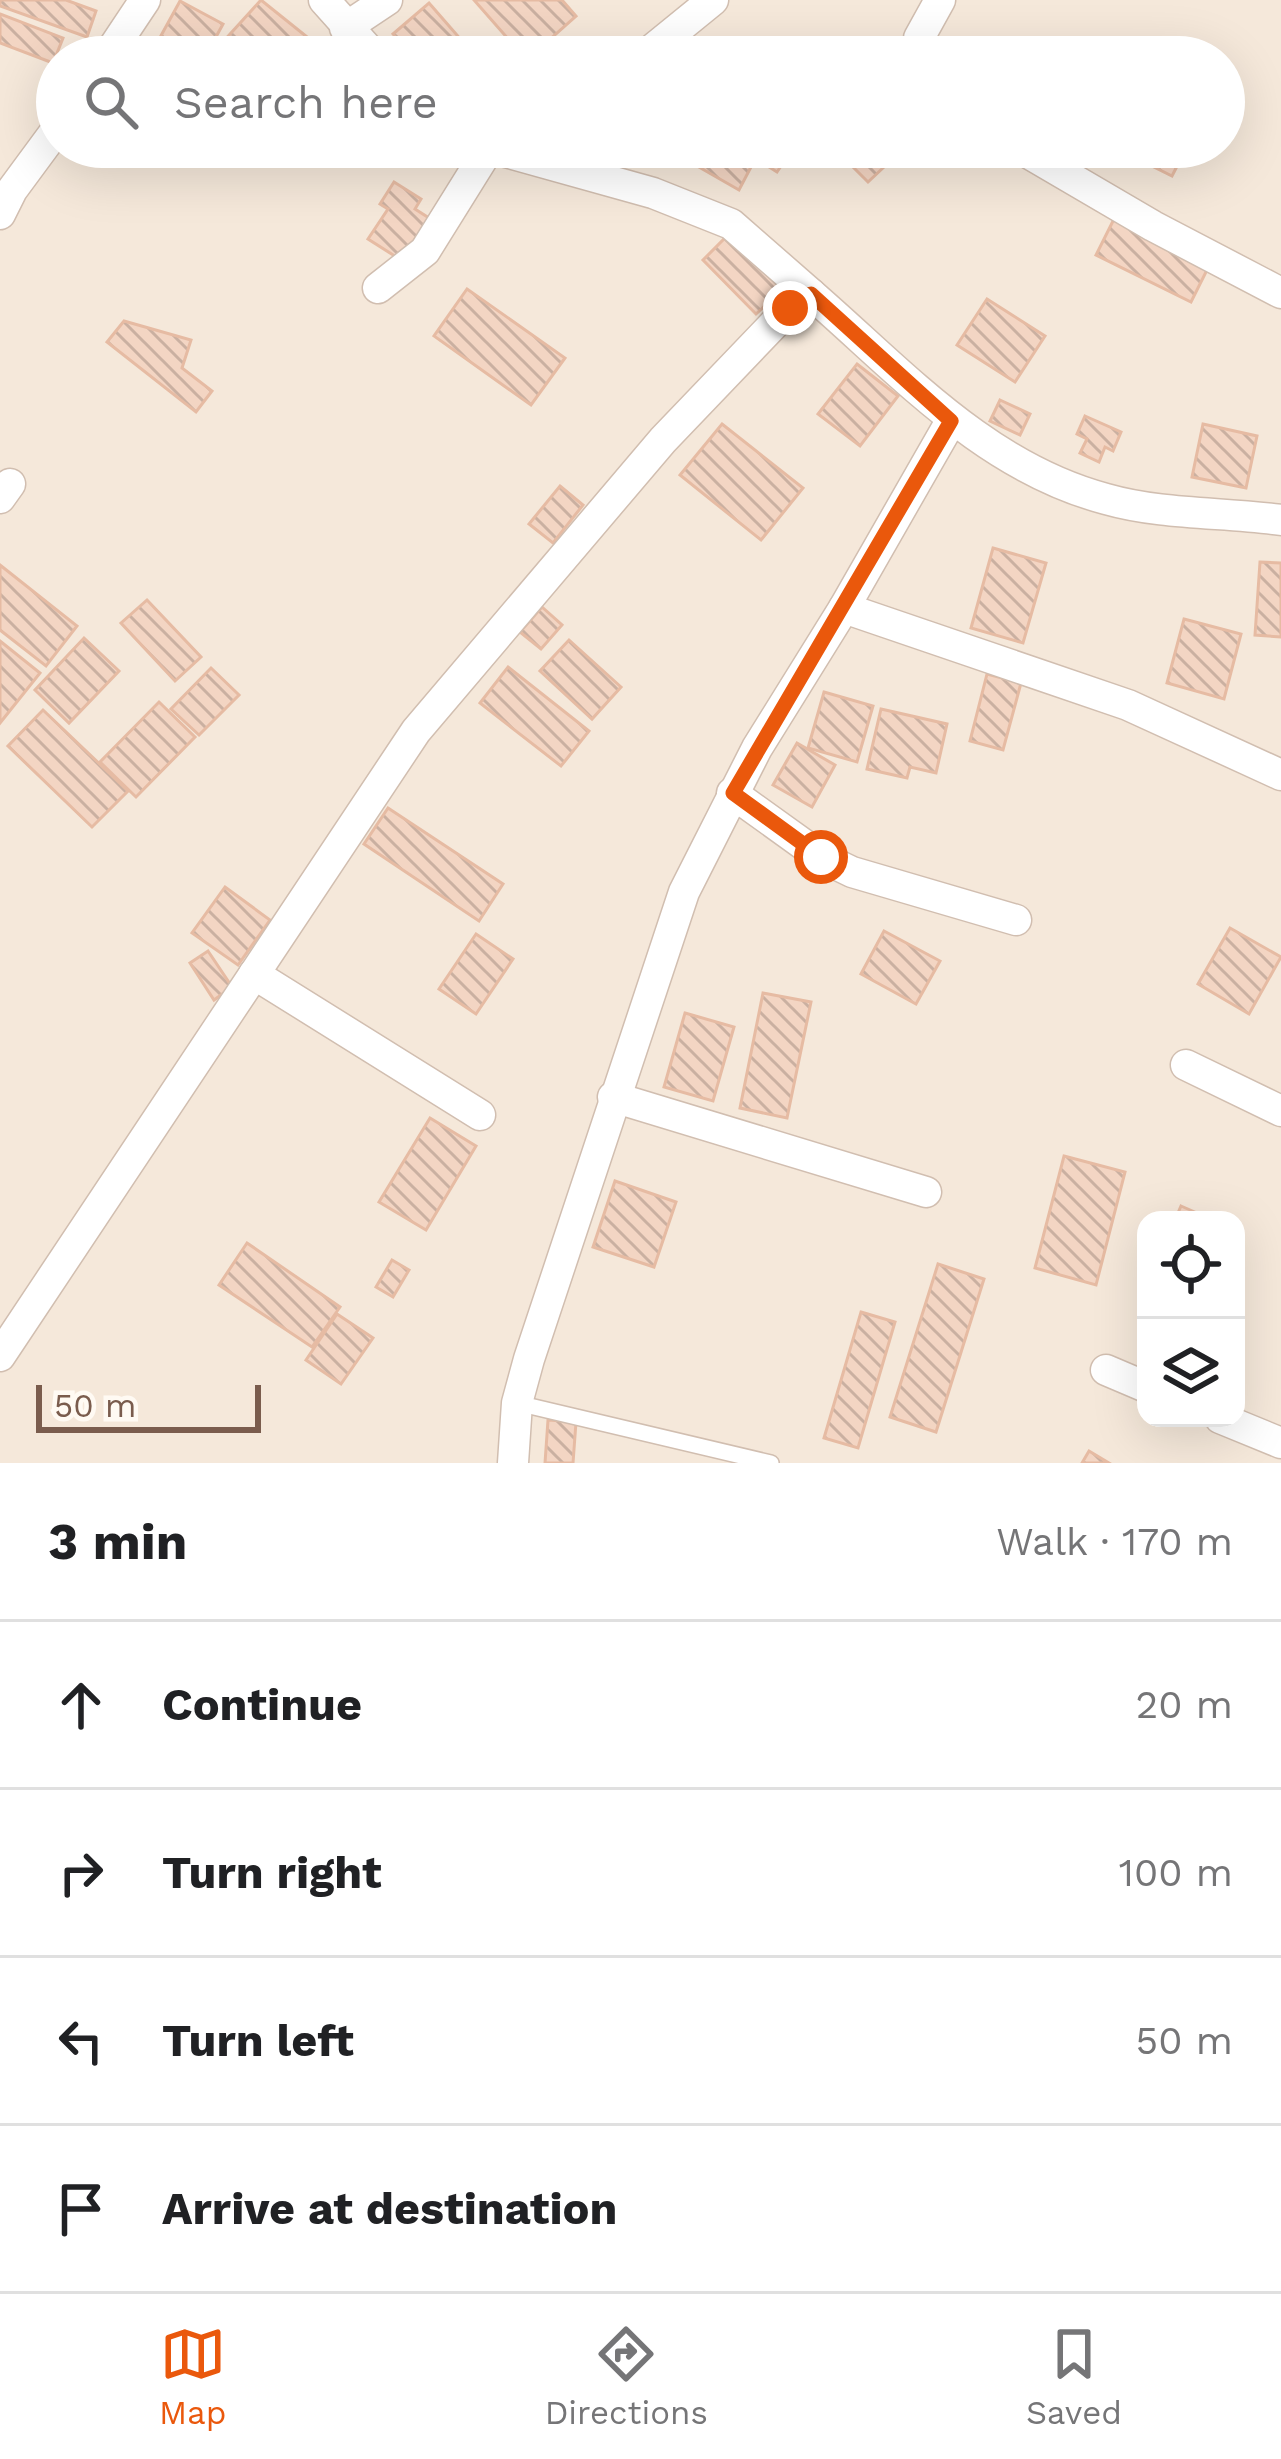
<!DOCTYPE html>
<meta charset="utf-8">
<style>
body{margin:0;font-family:"Work Sans",sans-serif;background:#f2f2f2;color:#202124}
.controls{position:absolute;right:36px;bottom:36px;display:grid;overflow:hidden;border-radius:24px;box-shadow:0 12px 48px #0002}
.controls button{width:108px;height:108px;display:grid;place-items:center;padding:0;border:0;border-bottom:3px solid #e0e0e0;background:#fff;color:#202124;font:60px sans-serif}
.scale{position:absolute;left:36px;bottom:30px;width:225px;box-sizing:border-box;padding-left:12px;border:6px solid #7a5c4d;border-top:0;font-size:33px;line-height:42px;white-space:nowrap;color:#7a5c4d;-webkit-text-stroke:9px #fffaf3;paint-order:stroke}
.stop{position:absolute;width:36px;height:36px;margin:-27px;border:9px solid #ea580c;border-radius:50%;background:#fff}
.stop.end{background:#ea580c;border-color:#fff;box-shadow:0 3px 12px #0008}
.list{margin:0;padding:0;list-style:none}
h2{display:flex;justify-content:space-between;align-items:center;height:156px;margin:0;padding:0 48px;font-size:51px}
h2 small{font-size:39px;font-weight:400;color:#757577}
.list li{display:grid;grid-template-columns:78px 1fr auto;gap:36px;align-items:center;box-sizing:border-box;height:168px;padding:0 48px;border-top:3px solid #e0e0e0}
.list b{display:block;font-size:45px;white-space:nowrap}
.list em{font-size:39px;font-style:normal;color:#757577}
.icon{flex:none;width:66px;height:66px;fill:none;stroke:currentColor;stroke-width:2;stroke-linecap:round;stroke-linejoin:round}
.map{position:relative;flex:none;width:1281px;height:1463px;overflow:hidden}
.search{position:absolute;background:#fff;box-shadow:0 12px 48px #0002;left:36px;right:36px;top:36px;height:132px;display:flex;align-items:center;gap:30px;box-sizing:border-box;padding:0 42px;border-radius:66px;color:#757577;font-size:45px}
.sheet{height:828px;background:#fff}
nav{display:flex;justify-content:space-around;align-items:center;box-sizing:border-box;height:168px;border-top:3px solid #e0e0e0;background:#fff;font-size:33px;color:#757577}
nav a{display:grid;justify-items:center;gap:6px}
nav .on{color:#ea580c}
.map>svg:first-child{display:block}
.residential{fill:#f5e8da;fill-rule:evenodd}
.building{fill:url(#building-back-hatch);stroke:#e6bba3;stroke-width:3}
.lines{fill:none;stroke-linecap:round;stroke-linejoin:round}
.service-casing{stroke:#d1beb0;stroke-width:18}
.minor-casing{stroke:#d1beb0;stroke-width:33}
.service{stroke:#fff;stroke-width:15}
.minor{stroke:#fff;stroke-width:30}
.route{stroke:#ea580c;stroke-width:15}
</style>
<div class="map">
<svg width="1281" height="1463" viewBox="0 0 1281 1463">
<defs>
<pattern id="building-back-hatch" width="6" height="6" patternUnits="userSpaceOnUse" patternTransform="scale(3)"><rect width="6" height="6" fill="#f3d5c3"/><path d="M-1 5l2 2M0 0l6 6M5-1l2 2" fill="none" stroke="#cab0a1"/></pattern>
</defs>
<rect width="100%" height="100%" fill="#fdf6ec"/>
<path class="residential" d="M 0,0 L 1281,0 L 1281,1463 L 0,1463 ZM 57,57 L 1224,57 L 1224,147 L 57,147 ZM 1146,1220 L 1236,1220 L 1236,1418 L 1146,1418 Z"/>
<g class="building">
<path d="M 0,0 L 66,0 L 96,11 L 87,37 L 0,6 Z"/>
<path d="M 261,0 L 317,45 L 306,57 L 238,57 L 222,43 Z"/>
<path d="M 474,0 L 562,0 L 576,16 L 530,57 L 524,57 Z"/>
<path d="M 180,1 L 223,24 L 205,57 L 182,57 L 157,43 Z"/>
<path d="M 429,3 L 470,50 L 462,57 L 413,57 L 393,34 Z"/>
<path d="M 0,14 L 63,38 L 53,63 L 0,43 Z"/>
<path d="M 664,147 L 722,147 L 752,165 L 739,190 Z"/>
<path d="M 738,147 L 794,147 L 777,172 Z"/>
<path d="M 853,147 L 895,147 L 900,152 L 868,182 L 843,157 Z"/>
<path d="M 1131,147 L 1187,147 L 1172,176 L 1128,154 Z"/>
<path d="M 394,182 L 421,199 L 415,209 L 429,218 L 401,260 L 368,239 L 388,209 L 380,204 Z"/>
<path d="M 1114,219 L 1209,266 L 1191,302 L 1096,255 Z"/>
<path d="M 731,232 L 785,287 L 756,314 L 703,260 Z"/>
<path d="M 467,289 L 565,358 L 531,405 L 434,336 Z"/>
<path d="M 987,299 L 1045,336 L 1015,382 L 957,345 Z"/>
<path d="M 124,321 L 191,340 L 182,368 L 212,391 L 196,412 L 107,342 Z"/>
<path d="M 857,364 L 898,396 L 860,446 L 818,414 Z"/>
<path d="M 1000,400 L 1030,414 L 1020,435 L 990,421 Z"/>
<path d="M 1085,416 L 1121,432 L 1113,451 L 1105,447 L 1099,462 L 1080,453 L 1087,439 L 1077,434 Z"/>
<path d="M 722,424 L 803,488 L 761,540 L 680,475 Z"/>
<path d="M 1203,424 L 1257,436 L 1246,488 L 1192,477 Z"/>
<path d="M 560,486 L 583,505 L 553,543 L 529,524 Z"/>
<path d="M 993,548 L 1046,563 L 1023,643 L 971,628 Z"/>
<path d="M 1260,562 L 1281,563 L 1281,637 L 1255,635 Z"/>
<path d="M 0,565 L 77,626 L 46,666 L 0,630 Z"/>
<path d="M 147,600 L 201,657 L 175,681 L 121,623 Z"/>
<path d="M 542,607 L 562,625 L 541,649 L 520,632 Z"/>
<path d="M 1184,619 L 1241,634 L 1224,699 L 1167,683 Z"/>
<path d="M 84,638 L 119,671 L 69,723 L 35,690 Z"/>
<path d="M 569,640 L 621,687 L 592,719 L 540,671 Z"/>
<path d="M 0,641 L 40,673 L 0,723 Z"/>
<path d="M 508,667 L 589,731 L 561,766 L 480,703 Z"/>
<path d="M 211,668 L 239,695 L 199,735 L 171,709 Z"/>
<path d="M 987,674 L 1021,683 L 1003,750 L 970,741 Z"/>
<path d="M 824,692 L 873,706 L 857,762 L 808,748 Z"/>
<path d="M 159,702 L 195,737 L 136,797 L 100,762 Z"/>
<path d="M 881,709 L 947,724 L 936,773 L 910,767 L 907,778 L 867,769 Z"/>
<path d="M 43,710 L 128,791 L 92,827 L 8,746 Z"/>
<path d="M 797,743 L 835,765 L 812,807 L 773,785 Z"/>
<path d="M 388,808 L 503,884 L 479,921 L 364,844 Z"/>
<path d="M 225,887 L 270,920 L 238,965 L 192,933 Z"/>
<path d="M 1230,928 L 1281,957 L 1249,1014 L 1198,984 Z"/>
<path d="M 884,931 L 940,961 L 916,1004 L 861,974 Z"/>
<path d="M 476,934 L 513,959 L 476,1014 L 439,989 Z"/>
<path d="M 208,951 L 232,987 L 214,1000 L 190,963 Z"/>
<path d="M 763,993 L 811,1002 L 787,1118 L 740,1108 Z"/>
<path d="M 685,1013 L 734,1027 L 713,1101 L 664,1087 Z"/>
<path d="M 430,1118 L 476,1146 L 426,1230 L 379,1202 Z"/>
<path d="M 1064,1156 L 1125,1172 L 1096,1285 L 1035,1268 Z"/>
<path d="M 615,1181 L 676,1202 L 654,1267 L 593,1247 Z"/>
<path d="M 1181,1206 L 1213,1220 L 1175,1220 Z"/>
<path d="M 247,1243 L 340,1307 L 312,1347 L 219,1285 Z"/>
<path d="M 392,1260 L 409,1270 L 393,1297 L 376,1287 Z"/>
<path d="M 938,1264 L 984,1279 L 936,1432 L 890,1417 Z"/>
<path d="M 861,1312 L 895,1322 L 858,1448 L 824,1438 Z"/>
<path d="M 337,1314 L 373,1338 L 341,1384 L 306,1360 Z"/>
<path d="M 548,1420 L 576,1422 L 573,1463 L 545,1463 Z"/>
<path d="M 1089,1451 L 1109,1463 L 1082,1463 Z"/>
</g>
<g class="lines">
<defs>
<path id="service" d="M 517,1403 L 771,1463"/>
<g id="minor">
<path d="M 324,0 L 375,57"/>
<path d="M 345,28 L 387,0"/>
<path d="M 107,57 L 145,0"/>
<path d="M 643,57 L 713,0"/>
<path d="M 920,57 L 919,38 L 940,0"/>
<path d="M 1018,147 L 1153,226 L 1281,293"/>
<path d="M 506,152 L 653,193 L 731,224 L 811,294"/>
<path d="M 0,214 L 12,190 L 57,129"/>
<path d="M 378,288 L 425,251 L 486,153"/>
<path d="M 0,498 L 10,484"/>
<path d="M 844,608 L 1128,705 L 1281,775"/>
<path d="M 732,793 L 821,857 L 852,872 L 1016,920"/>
<path d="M 254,974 L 480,1115"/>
<path d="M 1186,1065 L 1281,1111"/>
<path d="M 613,1097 L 926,1192"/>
<path d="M 0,1356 L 416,731 L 663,440 L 799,298 L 811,294 C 901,372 985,467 1106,499 C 1162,515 1223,512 1281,520"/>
<path d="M 1106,1370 L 1146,1387"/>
<path d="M 1220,1418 L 1281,1443"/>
<path d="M 513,1463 L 517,1403 L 529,1359 L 684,892 L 757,748 L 844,608 L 951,421"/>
</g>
</defs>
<use href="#service" class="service-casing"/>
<use href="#minor" class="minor-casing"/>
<use href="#service" class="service"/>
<use href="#minor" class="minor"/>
</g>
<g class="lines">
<path class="route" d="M 790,308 L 800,298 L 811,294 L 951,421 L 733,793 L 821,857"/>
</g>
</svg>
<div class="controls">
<button><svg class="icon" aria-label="locate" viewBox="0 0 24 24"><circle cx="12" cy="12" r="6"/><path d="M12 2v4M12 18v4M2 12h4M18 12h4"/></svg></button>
<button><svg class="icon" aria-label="layers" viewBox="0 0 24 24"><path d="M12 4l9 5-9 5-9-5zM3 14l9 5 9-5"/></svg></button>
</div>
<div class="scale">50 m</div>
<div class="stop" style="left:821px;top:857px"></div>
<div class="stop end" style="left:790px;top:308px"></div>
<div class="search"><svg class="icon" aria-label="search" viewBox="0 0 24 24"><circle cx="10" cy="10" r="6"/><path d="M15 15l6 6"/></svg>Search here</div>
</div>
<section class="sheet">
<h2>3 min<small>Walk · 170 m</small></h2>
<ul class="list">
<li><svg class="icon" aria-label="ahead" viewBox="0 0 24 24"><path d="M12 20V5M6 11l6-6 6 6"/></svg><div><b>Continue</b></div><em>20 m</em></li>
<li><svg class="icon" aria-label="right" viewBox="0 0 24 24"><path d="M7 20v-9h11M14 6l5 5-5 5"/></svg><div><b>Turn right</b></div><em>100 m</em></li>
<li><svg class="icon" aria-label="left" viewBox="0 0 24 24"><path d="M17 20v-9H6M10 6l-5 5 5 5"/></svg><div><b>Turn left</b></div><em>50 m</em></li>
<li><svg class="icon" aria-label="arrive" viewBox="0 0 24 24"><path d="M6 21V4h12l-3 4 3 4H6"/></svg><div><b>Arrive at destination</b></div></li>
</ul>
</section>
<nav>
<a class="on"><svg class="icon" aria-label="map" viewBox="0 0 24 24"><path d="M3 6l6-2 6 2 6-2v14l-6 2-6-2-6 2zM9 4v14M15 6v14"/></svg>Map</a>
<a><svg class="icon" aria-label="directions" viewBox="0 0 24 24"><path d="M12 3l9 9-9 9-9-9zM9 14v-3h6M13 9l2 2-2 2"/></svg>Directions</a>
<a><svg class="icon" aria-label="saved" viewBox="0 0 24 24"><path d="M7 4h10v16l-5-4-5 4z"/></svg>Saved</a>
</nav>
